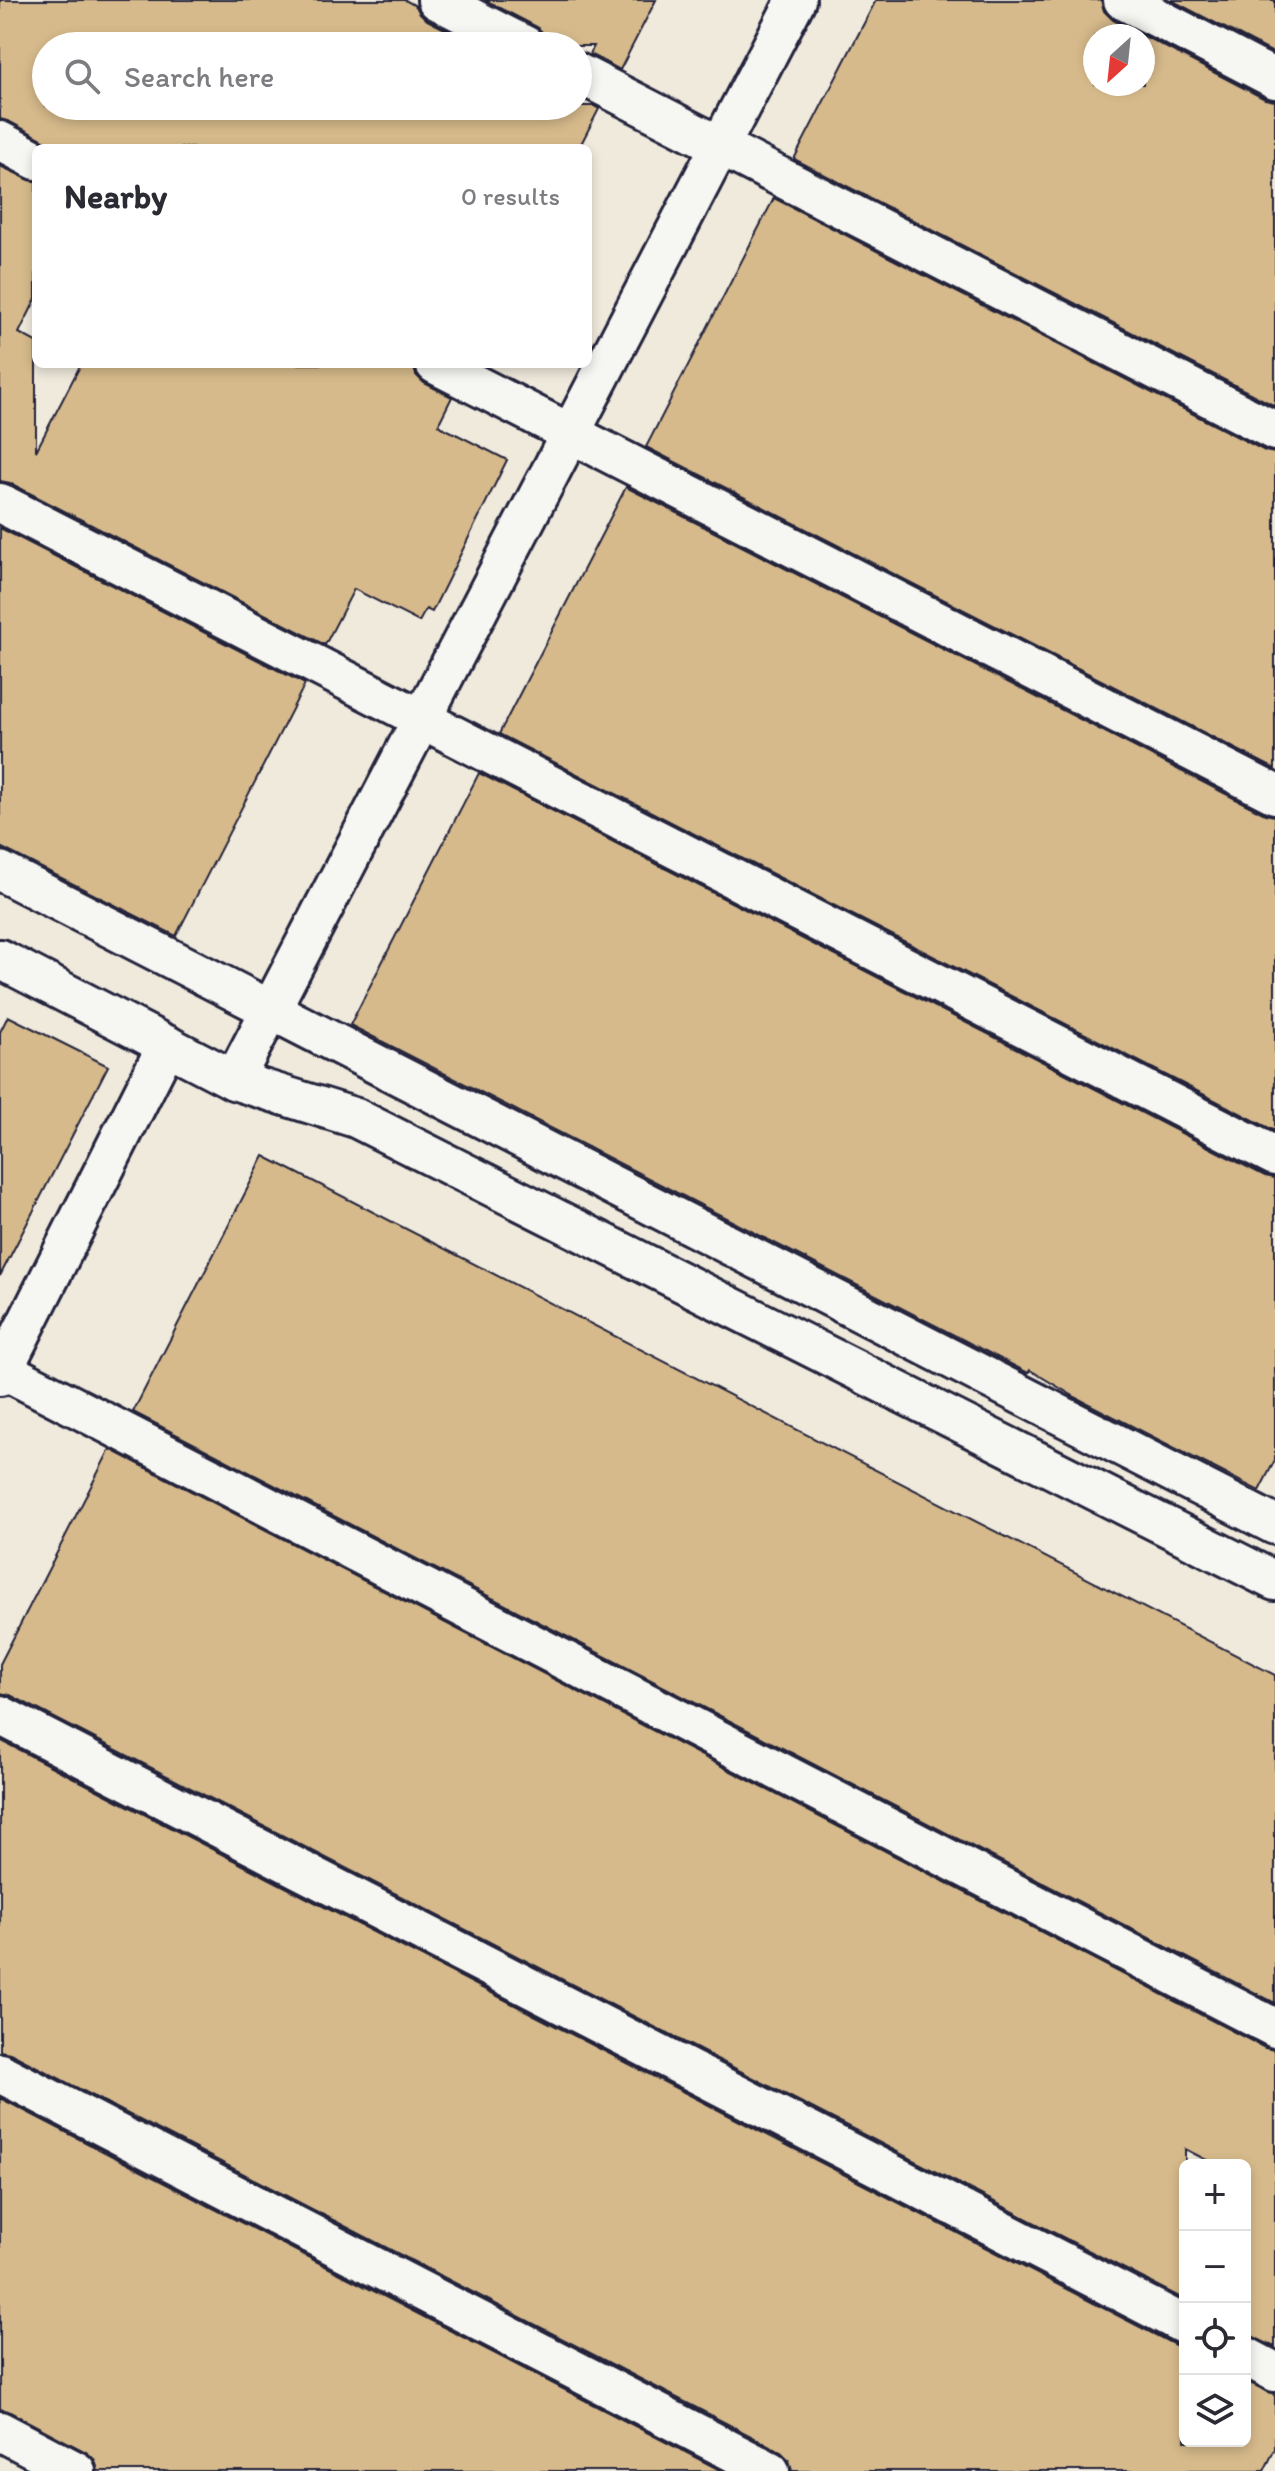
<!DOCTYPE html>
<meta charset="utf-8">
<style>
body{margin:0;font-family:Itim,sans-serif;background:#f7f7f7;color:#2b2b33}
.controls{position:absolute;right:24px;bottom:24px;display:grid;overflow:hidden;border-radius:12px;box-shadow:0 4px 12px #0003}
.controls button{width:72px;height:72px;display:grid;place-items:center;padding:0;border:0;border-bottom:2px solid #e1e1e2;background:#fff;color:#2b2b33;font:40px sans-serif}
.compass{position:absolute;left:1083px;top:24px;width:72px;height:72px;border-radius:50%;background:#fff;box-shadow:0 4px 12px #0003;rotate:207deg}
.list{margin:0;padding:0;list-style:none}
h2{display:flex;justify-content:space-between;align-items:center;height:104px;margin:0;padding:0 32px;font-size:34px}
h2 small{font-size:26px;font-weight:400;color:#7c7c81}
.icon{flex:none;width:44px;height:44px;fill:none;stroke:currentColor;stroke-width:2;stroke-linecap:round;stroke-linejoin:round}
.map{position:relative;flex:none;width:1275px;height:2471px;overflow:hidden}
.search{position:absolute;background:#fff;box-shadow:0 4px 12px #0003;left:32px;top:32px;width:560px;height:88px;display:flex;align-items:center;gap:20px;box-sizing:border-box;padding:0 28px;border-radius:44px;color:#7c7c81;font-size:30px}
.panel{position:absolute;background:#fff;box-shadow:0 4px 12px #0003;left:32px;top:144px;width:560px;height:224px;border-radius:12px}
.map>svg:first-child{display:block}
.building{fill:#d6ba8b;stroke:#22223b;stroke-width:2;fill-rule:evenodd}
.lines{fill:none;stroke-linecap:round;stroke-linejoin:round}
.minor-casing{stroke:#22223b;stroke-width:44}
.minor{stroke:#f6f6f2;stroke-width:38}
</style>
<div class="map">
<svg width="1275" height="2471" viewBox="0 0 1275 2471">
<rect width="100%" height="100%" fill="#f0eadd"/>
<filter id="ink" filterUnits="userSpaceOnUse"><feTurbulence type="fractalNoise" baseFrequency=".0125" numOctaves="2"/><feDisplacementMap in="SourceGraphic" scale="16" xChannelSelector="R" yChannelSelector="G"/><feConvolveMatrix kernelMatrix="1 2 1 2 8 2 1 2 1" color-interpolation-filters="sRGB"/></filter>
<g filter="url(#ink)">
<g class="building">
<path d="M 0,0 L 405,0 L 416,6 L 419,12 L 427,20 L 478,46 L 46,46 L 46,106 L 594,106 L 599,109 L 579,148 L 54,148 L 46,141 L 10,122 L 0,119 Z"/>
<path d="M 485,0 L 656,0 L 620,70 L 590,54 L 594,46 L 548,46 L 545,35 L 537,27 Z"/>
<path d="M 876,0 L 1101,0 L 1104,11 L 1113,20 L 1265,99 L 1275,101 L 1275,406 L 794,159 ZM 1095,36 L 1143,36 L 1143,84 L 1095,84 Z"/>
<path d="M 1171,0 L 1275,0 L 1275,54 Z"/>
<path d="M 0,166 L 36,182 L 36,299 L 19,333 L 36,342 L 36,451 L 81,364 L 413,364 L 416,375 L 424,383 L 452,397 L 438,425 L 507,460 L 432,612 L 426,609 L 419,622 L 354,589 L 325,645 L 10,483 L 0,481 Z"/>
<path d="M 774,198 L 1265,451 L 1275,453 L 1275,769 L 646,447 Z"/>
<path d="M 626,487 L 1265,814 L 1275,816 L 1275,1131 L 499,734 Z"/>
<path d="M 0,528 L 305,684 L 176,936 L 0,847 Z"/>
<path d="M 479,773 L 1265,1176 L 1275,1178 L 1275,1460 L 1259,1491 L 1075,1397 L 1030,1370 L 1028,1373 L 350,1025 Z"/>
<path d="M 8,1016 L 108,1066 L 0,1276 L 0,1032 Z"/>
<path d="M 264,1156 L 1275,1675 L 1275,2003 L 133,1412 Z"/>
<path d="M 110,1449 L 1265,2048 L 1275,2050 L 1275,2347 L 1245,2334 L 1245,2165 L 1216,2165 L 1185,2149 L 1185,2300 L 10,1695 L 0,1693 L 0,1664 Z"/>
<path d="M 0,1740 L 1175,2345 L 1185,2347 L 1185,2441 L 1245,2441 L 1245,2381 L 1275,2394 L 1275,2449 L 1264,2471 L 792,2471 L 789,2460 L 780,2451 L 10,2053 L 0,2051 Z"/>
<path d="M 0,2098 L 722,2471 L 98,2471 L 95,2460 L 86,2452 L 10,2412 L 0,2409 Z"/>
</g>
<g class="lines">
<defs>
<g id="minor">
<path d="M 437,0 L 526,46"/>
<path d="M 1123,0 L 1275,79"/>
<path d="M 578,73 L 1275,431"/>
<path d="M 0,141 L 36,160"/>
<path d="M 435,364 L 1275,794"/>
<path d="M 0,503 L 1275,1156"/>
<path d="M 0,871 L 1275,1525"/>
<path d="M 0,959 L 234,1080 L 356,1118 L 1275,1581"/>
<path d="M 234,1080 L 796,0"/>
<path d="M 0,1368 L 1275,2028"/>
<path d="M 0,1376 L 167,1045"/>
<path d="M 0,1715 L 1185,2325"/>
<path d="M 0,2073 L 770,2471"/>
<path d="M 1245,2356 L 1275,2372"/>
<path d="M 0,2431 L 76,2471"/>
</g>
</defs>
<use href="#minor" class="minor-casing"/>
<use href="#minor" class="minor"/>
</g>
</g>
</svg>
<div class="controls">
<button>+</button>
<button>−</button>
<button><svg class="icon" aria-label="locate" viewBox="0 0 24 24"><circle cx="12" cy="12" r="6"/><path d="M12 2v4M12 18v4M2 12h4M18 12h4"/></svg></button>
<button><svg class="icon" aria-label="layers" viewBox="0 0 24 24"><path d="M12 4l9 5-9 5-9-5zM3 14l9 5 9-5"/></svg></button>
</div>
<svg class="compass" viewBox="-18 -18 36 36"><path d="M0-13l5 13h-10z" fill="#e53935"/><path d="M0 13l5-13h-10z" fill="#7c7c81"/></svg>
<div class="search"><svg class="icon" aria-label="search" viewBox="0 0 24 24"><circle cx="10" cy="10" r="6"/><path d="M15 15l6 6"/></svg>Search here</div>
<section class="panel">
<h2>Nearby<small>0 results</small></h2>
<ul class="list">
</ul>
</section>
</div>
